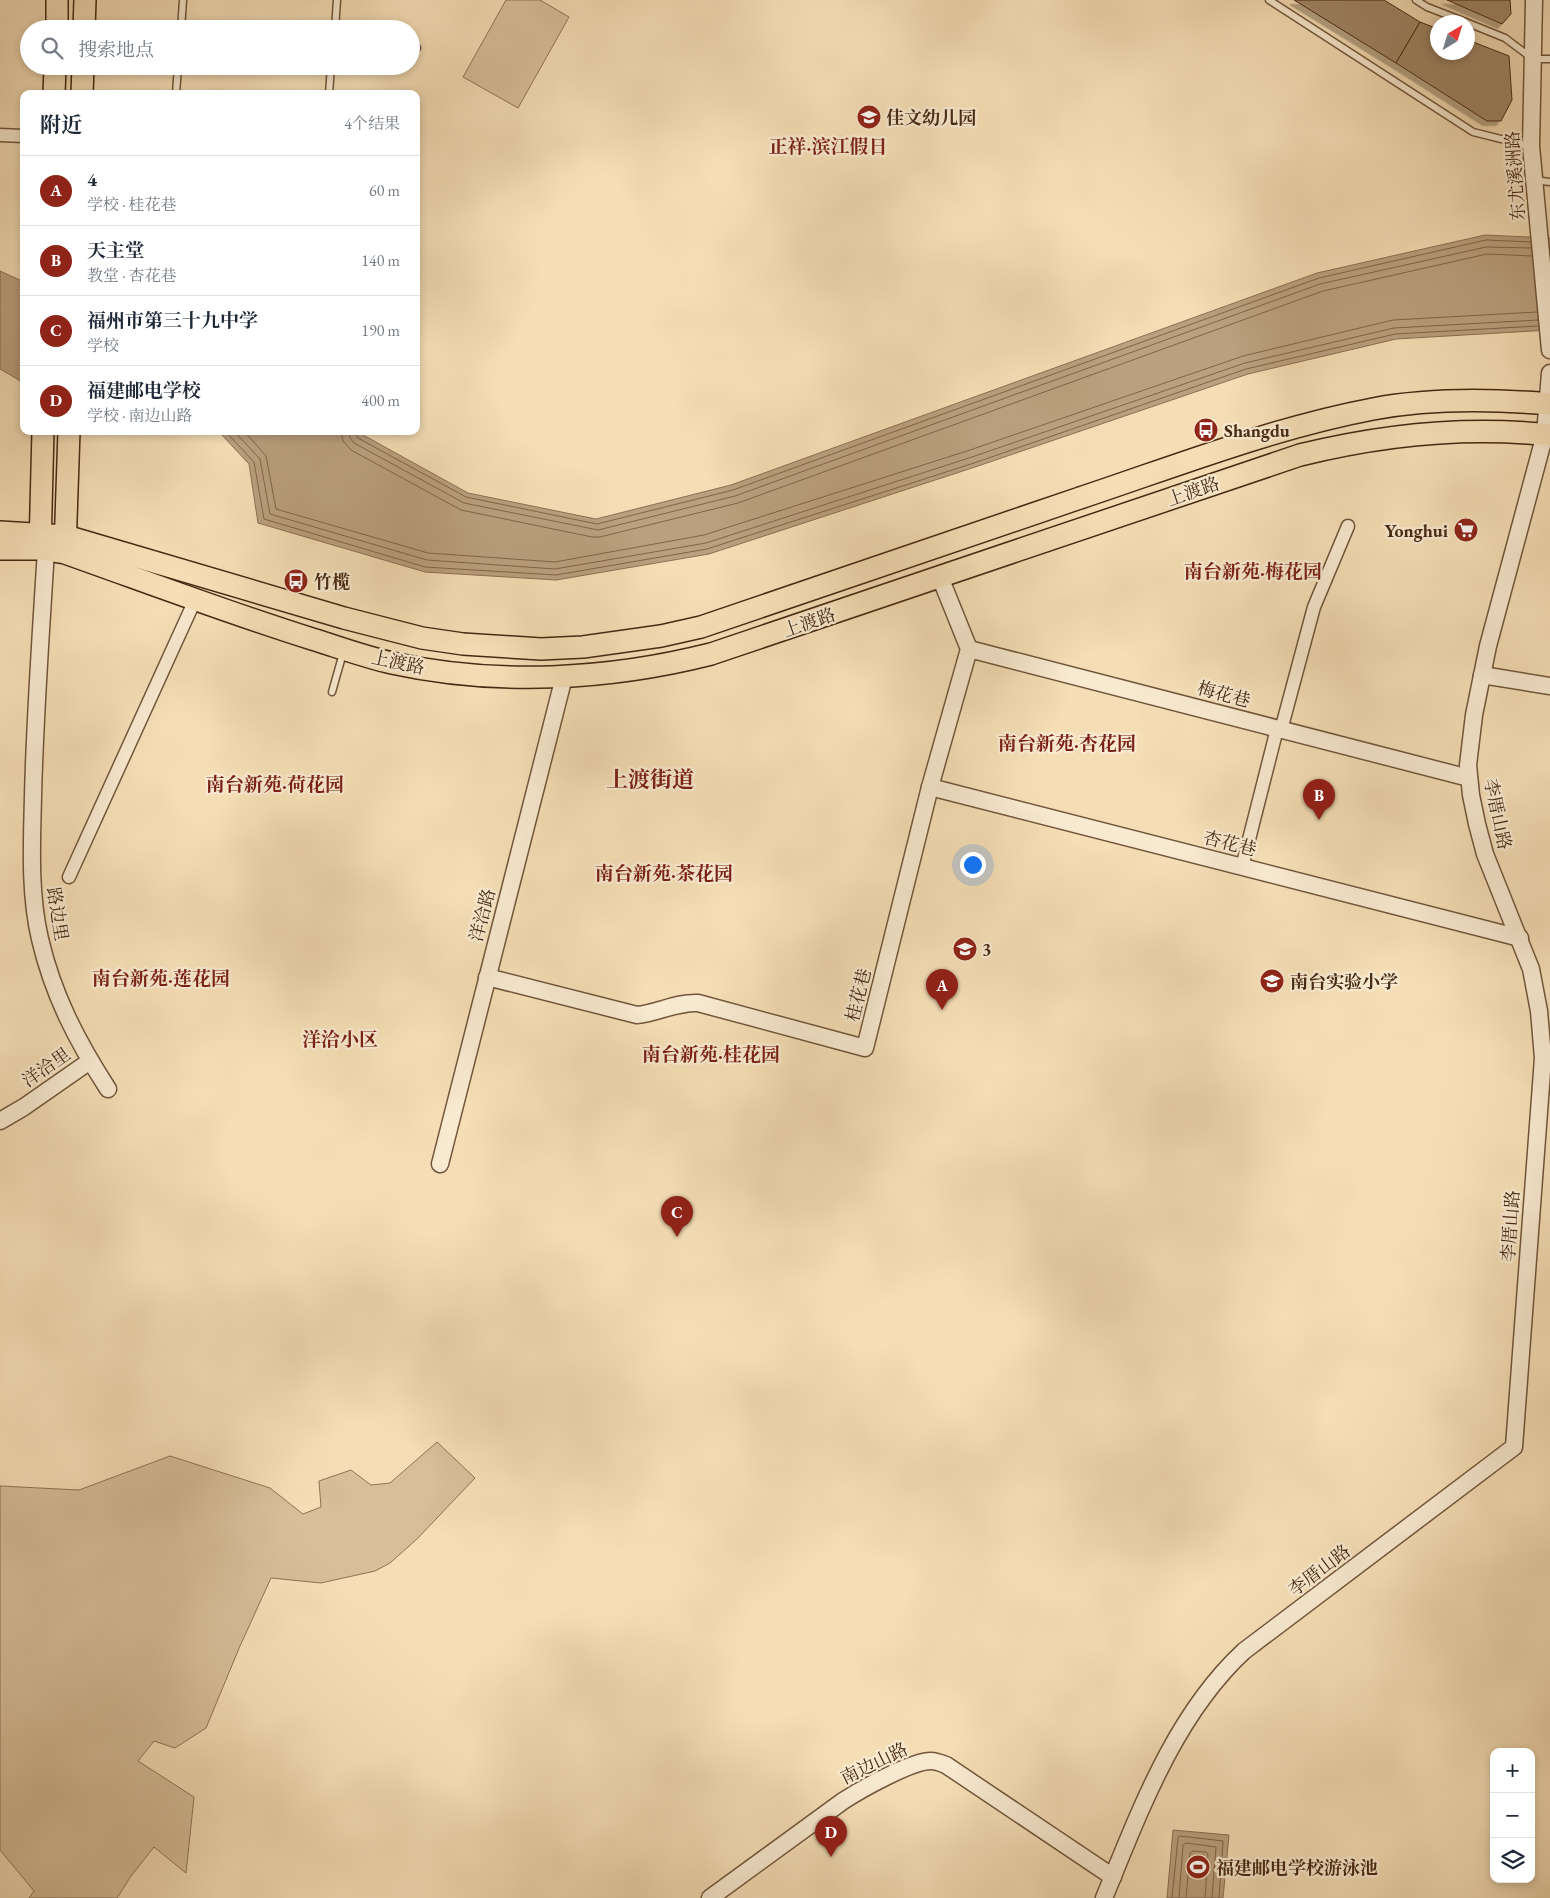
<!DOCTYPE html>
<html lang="zh">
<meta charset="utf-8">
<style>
body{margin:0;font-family:"EB Garamond","Noto Serif SC",serif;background:#f2f2f3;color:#1f2937}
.controls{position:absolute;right:15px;bottom:15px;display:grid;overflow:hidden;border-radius:10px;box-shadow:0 2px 8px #0003}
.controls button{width:45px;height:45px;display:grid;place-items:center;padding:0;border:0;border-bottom:1px solid #e0e1e3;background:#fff;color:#1f2937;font:25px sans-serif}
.compass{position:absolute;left:1430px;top:15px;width:45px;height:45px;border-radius:50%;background:#fff;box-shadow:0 2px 8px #0003;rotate:38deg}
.you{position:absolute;left:972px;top:864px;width:18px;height:18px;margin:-12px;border:4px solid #fff;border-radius:50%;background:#1a73e8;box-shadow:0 0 0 8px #1a73e833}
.badge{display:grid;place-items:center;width:32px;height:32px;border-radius:50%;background:#8f2418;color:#fff;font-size:16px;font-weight:700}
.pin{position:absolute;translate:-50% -41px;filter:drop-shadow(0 1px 2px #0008)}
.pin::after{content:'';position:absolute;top:26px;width:18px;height:15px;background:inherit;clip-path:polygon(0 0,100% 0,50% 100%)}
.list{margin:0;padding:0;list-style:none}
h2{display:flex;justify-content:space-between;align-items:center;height:65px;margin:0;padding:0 20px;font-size:21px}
h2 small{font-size:16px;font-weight:400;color:#747a83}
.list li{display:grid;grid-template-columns:32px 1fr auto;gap:15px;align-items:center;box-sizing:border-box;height:70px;padding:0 20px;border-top:1px solid #e0e1e3}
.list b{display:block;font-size:19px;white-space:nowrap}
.list p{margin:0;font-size:16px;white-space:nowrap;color:#747a83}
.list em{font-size:16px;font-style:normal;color:#747a83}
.icon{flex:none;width:28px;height:28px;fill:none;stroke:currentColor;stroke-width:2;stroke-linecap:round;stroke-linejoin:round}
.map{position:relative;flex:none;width:1550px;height:1898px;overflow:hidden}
.search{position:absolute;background:#fff;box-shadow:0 2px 8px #0003;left:20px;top:20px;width:400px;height:55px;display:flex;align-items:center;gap:12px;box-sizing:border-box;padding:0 18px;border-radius:28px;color:#747a83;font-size:19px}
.panel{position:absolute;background:#fff;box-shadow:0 2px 8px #0003;left:20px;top:90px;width:400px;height:345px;border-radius:10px}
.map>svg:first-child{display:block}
.green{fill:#d7bf9a;stroke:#8e7456}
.water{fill:#baa07e;stroke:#8c7053}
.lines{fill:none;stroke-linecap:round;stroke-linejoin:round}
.shore{stroke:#806448;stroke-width:1}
.building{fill:#a18767;stroke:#462912;filter:url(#shadow)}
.service-casing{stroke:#72563b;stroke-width:9}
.minor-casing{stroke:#72563b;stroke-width:15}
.tertiary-casing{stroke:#72563b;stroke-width:19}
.primary-casing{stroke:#462912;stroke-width:24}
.service{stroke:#f8ead0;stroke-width:6}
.minor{stroke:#f8ead0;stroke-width:12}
.tertiary{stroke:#f8ead0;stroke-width:16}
.primary{stroke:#f5deb6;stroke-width:21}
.labels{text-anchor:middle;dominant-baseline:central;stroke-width:4.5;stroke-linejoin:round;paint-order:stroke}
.poi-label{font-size:18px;font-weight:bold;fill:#462912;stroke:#f8ead0;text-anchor:start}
.street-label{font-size:18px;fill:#462912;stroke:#f8ead0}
.neighbourhood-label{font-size:19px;font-weight:bold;fill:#7a1f14;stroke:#f8ead0}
.district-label{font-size:22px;font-weight:bold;fill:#7a1f14;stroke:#f8ead0}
</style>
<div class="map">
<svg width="1550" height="1898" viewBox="0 0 1550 1898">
<defs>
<filter id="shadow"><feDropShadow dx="-4.5" dy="4.5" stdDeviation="0" flood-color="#0004"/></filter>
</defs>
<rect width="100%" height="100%" fill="#f5deb6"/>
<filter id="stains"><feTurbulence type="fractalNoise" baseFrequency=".004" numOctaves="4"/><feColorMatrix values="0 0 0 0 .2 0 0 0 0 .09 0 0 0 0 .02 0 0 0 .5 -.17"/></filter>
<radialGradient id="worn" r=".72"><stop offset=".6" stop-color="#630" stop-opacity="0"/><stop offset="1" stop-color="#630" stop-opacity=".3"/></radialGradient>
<g class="green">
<path d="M 506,0 L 540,0 L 569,17 L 518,108 L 463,77 Z"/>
<path d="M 437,1442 L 475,1478 L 417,1539 L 390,1563 L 375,1571 L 321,1583 L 271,1578 L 240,1646 L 206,1728 L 175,1748 L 154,1741 L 138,1761 L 194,1797 L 186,1873 L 154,1847 L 131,1876 L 117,1898 L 29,1898 L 34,1891 L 0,1850 L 0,1486 L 79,1490 L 170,1456 L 270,1488 L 303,1514 L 321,1507 L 319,1481 L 351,1470 L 371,1485 L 390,1483 Z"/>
</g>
<g class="water">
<path d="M 1485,235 L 1550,238 L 1550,330 L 1396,339 L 1248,374 L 975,467 L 709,554 L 556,580 L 425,572 L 258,523 L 249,464 L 221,434 L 215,431 L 356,431 L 468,493 L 596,519 L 731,485 L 1317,273 Z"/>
<path d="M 0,271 L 24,282 L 24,383 L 0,369 Z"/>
<path d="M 1173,1830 L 1229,1835 L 1223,1898 L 1167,1898 Z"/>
</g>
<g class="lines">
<g class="shore">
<path d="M 225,431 L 254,462 L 264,519 L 425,567 L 556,575 L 707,549 L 974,463 L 1246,369 L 1395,334 L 1538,326"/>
<path d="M 234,431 L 260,459 L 270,514 L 427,560 L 555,569 L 706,543 L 972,457 L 1245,363 L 1394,328 L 1538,320"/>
<path d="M 244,431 L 266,456 L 276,509 L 428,553 L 555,562 L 704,535 L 970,450 L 1243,356 L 1393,320 L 1537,312"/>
<path d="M 341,431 L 343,441 L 351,450 L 461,510 L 592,537 L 600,537 L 738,503 L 1323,291 L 1487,254 L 1532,256"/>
<path d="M 349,431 L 350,438 L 354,443 L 464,503 L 598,530 L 735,496 L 1320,284 L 1486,247 L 1531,248"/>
<path d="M 355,431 L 358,438 L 466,497 L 597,524 L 733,490 L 1319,278 L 1486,240 L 1531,242"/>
<path d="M 1172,1898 L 1178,1838 L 1180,1836 L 1223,1841 L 1219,1898"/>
<path d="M 1179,1898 L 1183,1845 L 1186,1843 L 1216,1847 L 1212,1898"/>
<path d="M 1186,1898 L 1190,1853 L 1193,1851 L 1206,1852 L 1208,1854 L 1205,1898"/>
</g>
</g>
<g class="building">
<path d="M 1294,0 L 1384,0 L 1420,22 L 1396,63 Z"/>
<path d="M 1447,0 L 1510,0 L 1511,14 L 1502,24 Z"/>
<path d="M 1420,22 L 1438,29 L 1438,52 L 1468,52 L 1468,40 L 1509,56 L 1512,100 L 1501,121 L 1487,121 L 1396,63 Z"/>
</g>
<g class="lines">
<defs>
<g id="service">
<path d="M 1269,0 L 1473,132 L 1529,146"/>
<path d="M 1416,0 L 1427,7 L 1466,22"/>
<path d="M 1468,23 L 1505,38 L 1533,59 L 1550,59"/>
<path d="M 181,29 L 183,0"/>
<path d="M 335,29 L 337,0"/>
<path d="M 411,48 L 417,48"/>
<path d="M 176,94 L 178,66"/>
<path d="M 329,94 L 331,66"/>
<path d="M 1534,180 L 1550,182"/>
<path d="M 332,692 L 343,653"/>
</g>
<g id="minor">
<path d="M 0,135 L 24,136"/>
<path d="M 1281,730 L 1314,607 L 1348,526"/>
<path d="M 1242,867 L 1277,729"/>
<path d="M 69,877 L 195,600"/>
</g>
<g id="tertiary">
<path d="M 1534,0 L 1531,146 L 1550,350"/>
<path d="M 46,550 C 41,632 35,714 33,796 C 32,843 29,892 40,939 C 53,995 77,1041 108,1089"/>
<path d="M 969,649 L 1469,778"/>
<path d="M 1482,675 L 1550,686"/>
<path d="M 930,787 L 1520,938"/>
<path d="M 487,977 L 637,1015 C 658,1013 676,1002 698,1003 L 865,1048 L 930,787 L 969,649 L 940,577"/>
<path d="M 0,1121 L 24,1107 L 90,1061"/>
<path d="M 440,1164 L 564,677"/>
<path d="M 710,1898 L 843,1801 C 860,1790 911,1761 931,1761 C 936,1761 941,1763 946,1765 L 1113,1877"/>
<path d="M 1104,1898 C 1140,1811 1174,1716 1244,1651 L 1514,1447 L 1543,1058 L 1539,1011 L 1531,969 L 1485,854 L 1477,824 L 1471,795 L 1468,765 L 1474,715 L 1488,646 L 1545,434 L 1550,373"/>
</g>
<g id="primary">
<path d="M 57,29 L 57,0"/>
<path d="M 84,29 L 85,0"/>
<path d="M 54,94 L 55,66"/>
<path d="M 82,94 L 83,66"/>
<path d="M 0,532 L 66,536 L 344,618 L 422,638 L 463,644 L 541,649 L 583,647 L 661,636 L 701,627 C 828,584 954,541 1080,498 C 1176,466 1273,428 1373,409 C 1431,398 1491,399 1550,404"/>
<path d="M 40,547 L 43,431"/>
<path d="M 0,549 L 40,549 L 65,553 C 147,582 229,613 312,639 C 338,647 365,657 392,663 C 497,686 608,680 711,654 L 1300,455 C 1381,435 1467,426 1550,435"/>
<path d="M 65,550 L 69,431"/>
</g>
</defs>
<use href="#service" class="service-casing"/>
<use href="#minor" class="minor-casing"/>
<use href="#tertiary" class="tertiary-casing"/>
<use href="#primary" class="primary-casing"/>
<use href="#service" class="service"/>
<use href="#minor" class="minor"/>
<use href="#tertiary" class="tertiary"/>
<use href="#primary" class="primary"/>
</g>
<defs>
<symbol id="school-disc" viewBox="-11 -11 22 22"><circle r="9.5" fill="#8f2418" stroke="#f8ead0"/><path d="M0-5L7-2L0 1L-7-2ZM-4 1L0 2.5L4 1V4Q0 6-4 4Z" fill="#fff"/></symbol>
<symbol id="bus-disc" viewBox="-11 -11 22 22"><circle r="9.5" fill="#8f2418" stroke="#f8ead0"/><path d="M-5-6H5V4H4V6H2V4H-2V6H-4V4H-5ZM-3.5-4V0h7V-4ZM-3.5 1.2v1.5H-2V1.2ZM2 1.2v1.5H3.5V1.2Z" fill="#fff"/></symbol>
<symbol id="supermarket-disc" viewBox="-11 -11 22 22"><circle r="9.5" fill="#8f2418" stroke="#f8ead0"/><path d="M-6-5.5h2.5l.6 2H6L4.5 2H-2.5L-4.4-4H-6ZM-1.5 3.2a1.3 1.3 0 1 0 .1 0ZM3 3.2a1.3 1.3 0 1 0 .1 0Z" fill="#fff"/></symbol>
<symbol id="stadium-disc" viewBox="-11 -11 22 22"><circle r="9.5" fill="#8f2418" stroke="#f8ead0"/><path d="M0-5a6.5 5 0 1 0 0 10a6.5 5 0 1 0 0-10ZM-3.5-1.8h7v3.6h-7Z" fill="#fff"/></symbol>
</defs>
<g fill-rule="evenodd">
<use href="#school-disc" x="855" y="103" width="28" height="28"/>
<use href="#bus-disc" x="1192" y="416" width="28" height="28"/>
<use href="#supermarket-disc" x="1452" y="516" width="28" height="28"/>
<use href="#bus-disc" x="282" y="567" width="28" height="28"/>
<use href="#school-disc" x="951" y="935" width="28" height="28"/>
<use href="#school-disc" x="1258" y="967" width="28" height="28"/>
<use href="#stadium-disc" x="1184" y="1853" width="28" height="28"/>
</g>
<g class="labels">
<g class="poi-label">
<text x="886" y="117">佳文幼儿园</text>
<text x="1224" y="430">Shangdu</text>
<text x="1448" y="530" text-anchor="end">Yonghui</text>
<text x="314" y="581">竹榄</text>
<text x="982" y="949">3</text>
<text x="1290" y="981">南台实验小学</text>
<text x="1216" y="1867">福建邮电学校游泳池</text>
</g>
<g class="street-label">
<text transform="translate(1515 176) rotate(-94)">东尤溪洲路</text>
<text transform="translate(1193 491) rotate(-19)">上渡路</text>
<text transform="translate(809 622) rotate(-19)">上渡路</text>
<text transform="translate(398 662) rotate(12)">上渡路</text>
<text transform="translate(1224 694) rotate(15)">梅花巷</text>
<text transform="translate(1498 814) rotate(78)">李厝山路</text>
<text transform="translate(1230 843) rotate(14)">杏花巷</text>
<text transform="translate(58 914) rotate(81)">路边里</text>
<text transform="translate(482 915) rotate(-75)">洋洽路</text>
<text transform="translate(858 995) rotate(-76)">桂花巷</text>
<text transform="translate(46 1067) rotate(-35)">洋洽里</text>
<text transform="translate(1510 1226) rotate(-86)">李厝山路</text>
<text transform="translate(1319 1570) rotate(-37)">李厝山路</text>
<text transform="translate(874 1763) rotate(-26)">南边山路</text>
</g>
<g class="neighbourhood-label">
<text x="828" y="146">正祥·滨江假日</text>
<text x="1253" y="571">南台新苑·梅花园</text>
<text x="1067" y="743">南台新苑·杏花园</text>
<text x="275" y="784">南台新苑·荷花园</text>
<text x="664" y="873">南台新苑·茶花园</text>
<text x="161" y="978">南台新苑·莲花园</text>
<text x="340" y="1039">洋洽小区</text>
<text x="711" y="1054">南台新苑·桂花园</text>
</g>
<g class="district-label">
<text x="650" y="779">上渡街道</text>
</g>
</g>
<rect width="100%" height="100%" filter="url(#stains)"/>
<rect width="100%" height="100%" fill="url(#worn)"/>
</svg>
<div class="controls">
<button>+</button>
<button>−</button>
<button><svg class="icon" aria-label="layers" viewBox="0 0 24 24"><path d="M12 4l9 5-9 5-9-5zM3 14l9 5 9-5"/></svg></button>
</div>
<svg class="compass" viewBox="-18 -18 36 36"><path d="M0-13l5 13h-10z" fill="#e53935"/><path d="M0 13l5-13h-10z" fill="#747a83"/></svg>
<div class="you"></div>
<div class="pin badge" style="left:942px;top:1010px">A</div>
<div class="pin badge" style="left:1319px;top:820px">B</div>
<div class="pin badge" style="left:677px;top:1237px">C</div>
<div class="pin badge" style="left:831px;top:1857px">D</div>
<div class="search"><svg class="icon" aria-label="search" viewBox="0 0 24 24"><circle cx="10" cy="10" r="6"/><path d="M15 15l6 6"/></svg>搜索地点</div>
<section class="panel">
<h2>附近<small>4个结果</small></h2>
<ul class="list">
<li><span class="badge">A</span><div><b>4</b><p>学校 · 桂花巷</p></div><em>60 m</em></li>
<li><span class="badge">B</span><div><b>天主堂</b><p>教堂 · 杏花巷</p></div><em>140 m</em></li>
<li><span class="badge">C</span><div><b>福州市第三十九中学</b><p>学校</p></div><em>190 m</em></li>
<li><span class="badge">D</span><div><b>福建邮电学校</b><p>学校 · 南边山路</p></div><em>400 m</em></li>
</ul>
</section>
</div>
